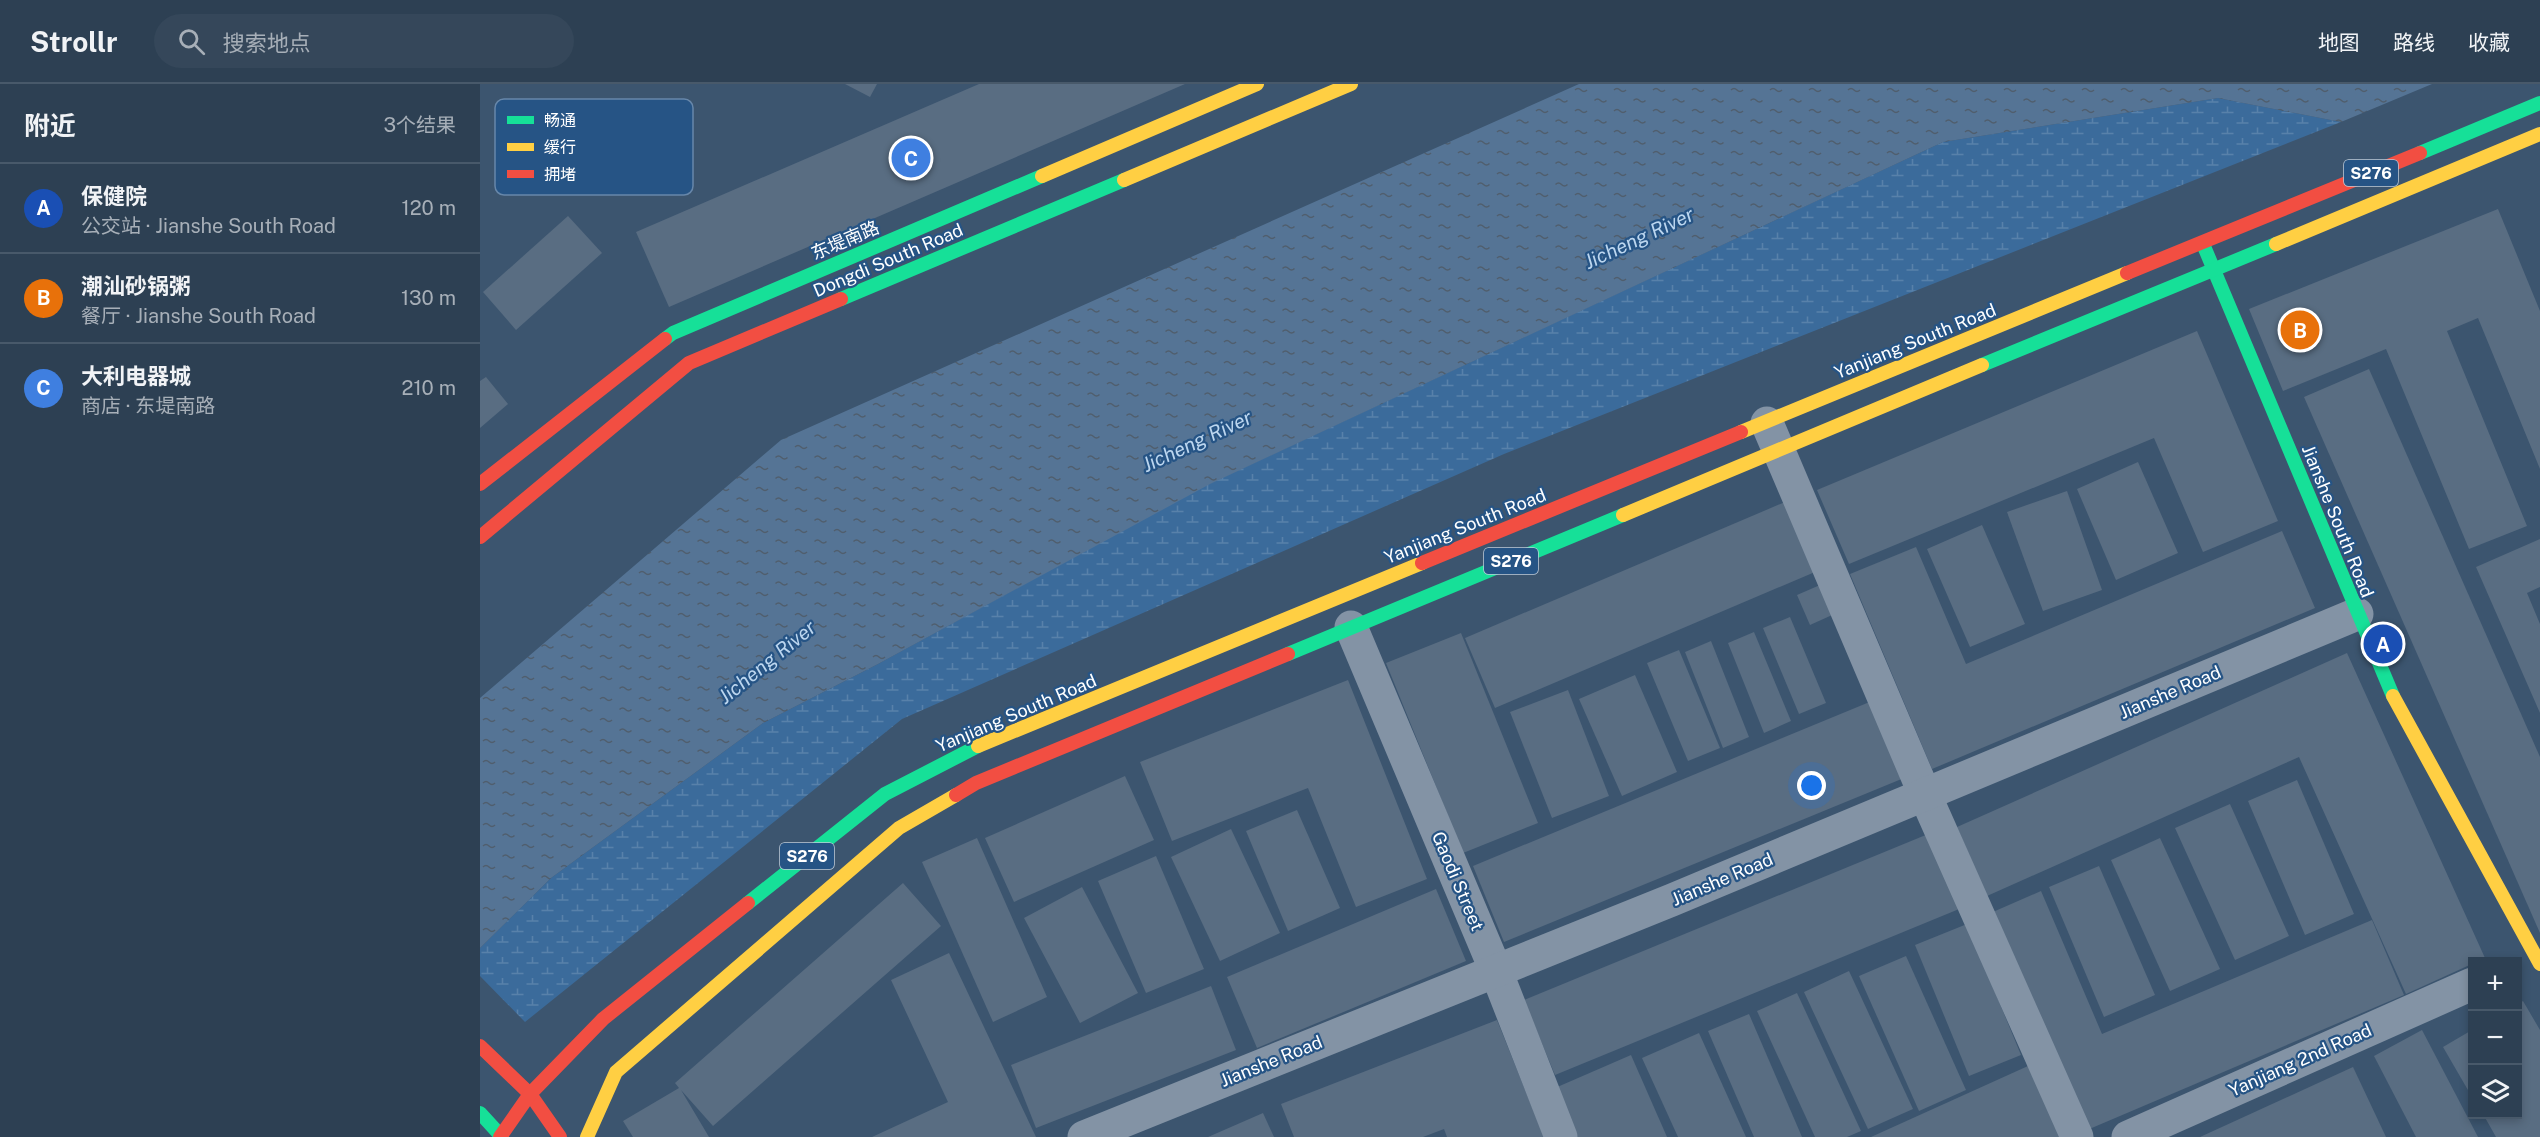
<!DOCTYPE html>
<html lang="zh">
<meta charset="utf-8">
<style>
body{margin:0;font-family:"Public Sans","Noto Sans SC",sans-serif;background:#35475a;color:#f1f3f6}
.controls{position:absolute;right:18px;bottom:18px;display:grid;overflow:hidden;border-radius:0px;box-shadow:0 3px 9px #0003}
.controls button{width:54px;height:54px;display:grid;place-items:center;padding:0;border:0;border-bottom:2px solid #48596a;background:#2d4053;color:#f1f3f6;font:30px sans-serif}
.you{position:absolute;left:1332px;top:702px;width:21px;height:21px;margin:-15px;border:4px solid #fff;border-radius:50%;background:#1a73e8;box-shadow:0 0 0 9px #1a73e833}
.badge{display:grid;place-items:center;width:39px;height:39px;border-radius:50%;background:#e797bd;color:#fff;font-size:20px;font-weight:700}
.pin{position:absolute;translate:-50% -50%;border:3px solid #fff;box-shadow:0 2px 6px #0006}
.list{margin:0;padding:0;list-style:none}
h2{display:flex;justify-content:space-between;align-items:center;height:78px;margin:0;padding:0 24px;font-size:26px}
h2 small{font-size:20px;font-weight:400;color:#a7afb8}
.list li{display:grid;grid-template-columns:39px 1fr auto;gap:18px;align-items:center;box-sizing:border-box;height:90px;padding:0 24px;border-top:2px solid #48596a}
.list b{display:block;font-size:22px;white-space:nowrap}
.list p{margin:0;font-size:20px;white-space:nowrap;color:#a7afb8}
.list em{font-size:20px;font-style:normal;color:#a7afb8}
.icon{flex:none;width:33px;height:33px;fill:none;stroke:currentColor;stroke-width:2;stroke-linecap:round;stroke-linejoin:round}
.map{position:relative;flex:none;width:2060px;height:1053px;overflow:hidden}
header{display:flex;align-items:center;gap:36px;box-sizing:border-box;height:84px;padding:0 30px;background:#2d4053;border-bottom:2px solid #48596a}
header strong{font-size:28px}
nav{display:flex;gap:33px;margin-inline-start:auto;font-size:21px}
.search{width:420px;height:54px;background:#35475a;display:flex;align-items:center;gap:15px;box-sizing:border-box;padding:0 21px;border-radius:33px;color:#a7afb8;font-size:22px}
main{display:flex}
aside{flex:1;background:#2d4053}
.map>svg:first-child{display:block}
.wetland{fill:url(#wetland-marsh)}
.water{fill:url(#water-ripples)}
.building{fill:#596d82}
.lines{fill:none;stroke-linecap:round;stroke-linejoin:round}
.street{stroke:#8393a5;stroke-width:33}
.fast{stroke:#16e098;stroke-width:14}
.slow{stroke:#ffcf43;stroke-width:14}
.jam{stroke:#f24e42;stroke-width:14}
.labels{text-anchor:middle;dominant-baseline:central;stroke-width:4.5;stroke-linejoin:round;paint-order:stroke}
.shield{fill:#265485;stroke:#beccda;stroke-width:1.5}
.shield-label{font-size:16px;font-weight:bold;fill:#fff}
.street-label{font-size:18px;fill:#fff;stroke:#265485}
.water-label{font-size:20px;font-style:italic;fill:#bcd6ef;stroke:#265485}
.key{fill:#265485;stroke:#6787aa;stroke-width:1.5}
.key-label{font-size:16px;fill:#fff}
</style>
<header>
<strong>Strollr</strong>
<div class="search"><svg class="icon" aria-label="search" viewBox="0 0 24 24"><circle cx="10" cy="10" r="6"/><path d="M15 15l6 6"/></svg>搜索地点</div>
<nav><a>地图</a><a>路线</a><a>收藏</a></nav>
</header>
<main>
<aside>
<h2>附近<small>3个结果</small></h2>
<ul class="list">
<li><span class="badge" style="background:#1a4fb4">A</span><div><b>保健院</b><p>公交站 · Jianshe South Road</p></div><em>120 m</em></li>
<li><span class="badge" style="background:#e8710a">B</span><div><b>潮汕砂锅粥</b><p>餐厅 · Jianshe South Road</p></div><em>130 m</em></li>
<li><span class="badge" style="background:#3f7fe0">C</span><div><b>大利电器城</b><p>商店 · 东堤南路</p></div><em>210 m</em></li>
</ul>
</aside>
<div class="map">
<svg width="2060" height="1053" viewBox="0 0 2060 1053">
<defs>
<pattern id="wetland-marsh" width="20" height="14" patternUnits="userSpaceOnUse" patternTransform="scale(1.5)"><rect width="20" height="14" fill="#3b6b9b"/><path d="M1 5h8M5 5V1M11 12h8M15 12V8" fill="none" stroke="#5881aa"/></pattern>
<pattern id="water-ripples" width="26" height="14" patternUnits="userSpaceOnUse" patternTransform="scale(1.5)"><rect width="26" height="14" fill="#557495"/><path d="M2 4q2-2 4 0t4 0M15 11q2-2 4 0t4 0" fill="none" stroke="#505e6d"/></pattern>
</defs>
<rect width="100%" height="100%" fill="#3c556f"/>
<path class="wetland" d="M 1738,14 L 1861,38 L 1024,370 L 422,635 L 45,938 L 0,892 L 0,864 L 71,794 L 283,639 L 398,580 L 720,404 L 1463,58 Z"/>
<path class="water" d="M 1099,0 L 1952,0 L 1861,38 L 1738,14 L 1463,58 L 730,400 L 398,580 L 283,639 L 71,794 L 0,864 L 0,614 L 301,356 Z"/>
<g class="building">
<path d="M 365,0 L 397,0 L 390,13 Z"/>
<path d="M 499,0 L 705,0 L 189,223 L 156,148 Z"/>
<path d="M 2018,125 L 2060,227 L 2060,385 L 1998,234 L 1967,247 L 2047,442 L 1989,465 L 1906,265 L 1803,307 L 1769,225 Z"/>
<path d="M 88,132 L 122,169 L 36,246 L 3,208 Z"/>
<path d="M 1717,247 L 1798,437 L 1723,468 L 1674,354 L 1369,480 L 1337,406 Z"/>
<path d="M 1889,285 L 2060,673 L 2060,849 L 1824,313 Z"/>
<path d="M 6,293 L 28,320 L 0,344 L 0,297 Z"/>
<path d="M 1658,378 L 1698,469 L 1636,496 L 1597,405 Z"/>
<path d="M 1587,407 L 1622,506 L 1563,527 L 1527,428 Z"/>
<path d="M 1312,415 L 1342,485 L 1015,624 L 985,554 Z"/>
<path d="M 1502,441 L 1545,540 L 1490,563 L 1447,465 Z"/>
<path d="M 1802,447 L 1835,524 L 1452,685 L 1370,490 L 1436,463 L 1486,580 Z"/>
<path d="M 2060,455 L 2060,503 L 2047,509 L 2060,540 L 2060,629 L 1996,483 Z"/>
<path d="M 1347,498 L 1361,527 L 1330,541 L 1317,511 Z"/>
<path d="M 1310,533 L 1346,619 L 1319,630 L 1283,544 Z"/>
<path d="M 1274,548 L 1311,637 L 1284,649 L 1248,559 Z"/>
<path d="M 981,549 L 1058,739 L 983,769 L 906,579 Z"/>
<path d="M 1231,557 L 1269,653 L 1243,664 L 1205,568 Z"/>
<path d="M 1199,566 L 1240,664 L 1208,677 L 1167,579 Z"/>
<path d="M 1867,569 L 2005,874 L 1926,910 L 1819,673 L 1507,812 L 1477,743 Z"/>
<path d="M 1155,591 L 1197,688 L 1142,712 L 1099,615 Z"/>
<path d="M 868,596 L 947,795 L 876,823 L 828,704 L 692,757 L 660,678 Z"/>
<path d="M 1088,606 L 1129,712 L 1072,734 L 1030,628 Z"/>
<path d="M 1392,617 L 1424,694 L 1024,858 L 993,782 Z"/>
<path d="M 645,692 L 674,756 L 534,818 L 505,754 Z"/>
<path d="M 1817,696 L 1874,830 L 1825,851 L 1768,717 Z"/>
<path d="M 1750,720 L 1809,852 L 1755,876 L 1695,744 Z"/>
<path d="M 817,726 L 860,824 L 808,847 L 766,747 Z"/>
<path d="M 751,745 L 800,849 L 740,877 L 691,773 Z"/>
<path d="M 1453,748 L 1484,823 L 1075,991 L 1044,916 Z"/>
<path d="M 497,754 L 567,913 L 513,938 L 442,778 Z"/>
<path d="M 1680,754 L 1740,885 L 1690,907 L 1631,776 Z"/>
<path d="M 676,772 L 724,885 L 666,909 L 618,797 Z"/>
<path d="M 1619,782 L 1675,911 L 1624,933 L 1569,803 Z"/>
<path d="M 423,799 L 461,842 L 233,1042 L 201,1006 L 229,1053 L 153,1053 L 143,1037 L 199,1004 L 195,999 Z"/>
<path d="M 602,803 L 658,909 L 600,939 L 544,834 Z"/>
<path d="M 956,805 L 986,877 L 777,964 L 747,893 Z"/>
<path d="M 1561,807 L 1622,950 L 1892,836 L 1924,911 L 1600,1049 L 1506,831 Z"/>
<path d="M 1487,840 L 1541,971 L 1489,992 L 1435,861 Z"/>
<path d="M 469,869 L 556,1053 L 392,1053 L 468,1018 L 411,896 Z"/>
<path d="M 1426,872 L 1486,1006 L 1439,1027 L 1379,892 Z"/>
<path d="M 1369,887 L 1433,1025 L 1388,1045 L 1324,908 Z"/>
<path d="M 731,902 L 756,966 L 556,1044 L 531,981 Z"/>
<path d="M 1317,909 L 1381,1047 L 1367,1053 L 1335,1053 L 1277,927 Z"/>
<path d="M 2043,917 L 2060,946 L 2060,1053 L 2016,1053 L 2003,1030 L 2038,1030 L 2038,920 Z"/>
<path d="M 1269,930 L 1322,1053 L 1274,1053 L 1228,947 Z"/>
<path d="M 1017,936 L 1064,1053 L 967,1053 L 964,1045 L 943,1053 L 814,1053 L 801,1020 Z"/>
<path d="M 1942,946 L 1998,1053 L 1936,1053 L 1894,972 Z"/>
<path d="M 1992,946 L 1992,1013 L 1963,963 Z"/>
<path d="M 1219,949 L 1266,1053 L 1198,1053 L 1162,974 Z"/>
<path d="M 1151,971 L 1187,1053 L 1097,1053 L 1075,1004 Z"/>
<path d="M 1548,982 L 1581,1053 L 1391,1053 Z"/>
<path d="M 1873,983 L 1906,1053 L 1720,1053 Z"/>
<path d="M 783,1029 L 794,1053 L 728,1053 Z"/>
</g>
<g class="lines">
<g class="street">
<path d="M 1287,339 L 1445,711 L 1597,1053"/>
<path d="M 871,543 L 1016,887 L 1081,1053"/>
<path d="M 604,1053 L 1192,816 L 1877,530"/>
<path d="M 1648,1053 L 1992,900"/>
</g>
<g class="fast">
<path d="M 1940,69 L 2060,19"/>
<path d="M 1723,160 L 1913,612"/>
<path d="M 361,215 L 644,96"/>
<path d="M 185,255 L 193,249 L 562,92"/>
<path d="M 1502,281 L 1796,160"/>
<path d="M 808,570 L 1143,431"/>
<path d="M 268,819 L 405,710 L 498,662"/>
<path d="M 0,1029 L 22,1053"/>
</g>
<g class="slow">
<path d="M 562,92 L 777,0"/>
<path d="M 644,96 L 871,0"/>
<path d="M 1796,160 L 2060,50"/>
<path d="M 1261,348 L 1647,189"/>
<path d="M 1143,431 L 1502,281"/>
<path d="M 1913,612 L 2060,880"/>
<path d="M 498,662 L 942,479"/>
<path d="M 107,1053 L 136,988 L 419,744 L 476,711"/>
</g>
<g class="jam">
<path d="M 1647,189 L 1940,69"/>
<path d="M 0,400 L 185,255"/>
<path d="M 0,453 L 209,279 L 361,215"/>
<path d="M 942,479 L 1261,348"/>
<path d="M 476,711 L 496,699 L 808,570"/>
<path d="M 0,962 L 50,1010 L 80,1053"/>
<path d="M 20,1053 L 50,1010 L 123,935 L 268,819"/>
</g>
</g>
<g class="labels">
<g class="shield">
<rect x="1864" y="76" width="54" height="26" rx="4.5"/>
<rect x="1004" y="464" width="54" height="26" rx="4.5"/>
<rect x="300" y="759" width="54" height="26" rx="4.5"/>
</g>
<g class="shield-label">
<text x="1891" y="89">S276</text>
<text x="1031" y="477">S276</text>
<text x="327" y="772">S276</text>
</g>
<g class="street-label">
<text transform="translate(365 156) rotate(-23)">东堤南路</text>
<text transform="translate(408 176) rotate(-23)">Dongdi South Road</text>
<text transform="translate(1435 257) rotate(-22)">Yanjiang South Road</text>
<text transform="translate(1858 437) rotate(68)">Jianshe South Road</text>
<text transform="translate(985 442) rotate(-22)">Yanjiang South Road</text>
<text transform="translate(1690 608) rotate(-23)">Jianshe Road</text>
<text transform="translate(536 629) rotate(-23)">Yanjiang South Road</text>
<text transform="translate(1242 795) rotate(-23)">Jianshe Road</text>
<text transform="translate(978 797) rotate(67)">Gaodi Street</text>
<text transform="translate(1820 976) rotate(-24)">Yanjiang 2nd Road</text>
<text transform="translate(791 977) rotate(-22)">Jianshe Road</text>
</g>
<g class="water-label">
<text transform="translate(1159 154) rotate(-25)">Jicheng River</text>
<text transform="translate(717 357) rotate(-25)">Jicheng River</text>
<text transform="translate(287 578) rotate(-39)">Jicheng River</text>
</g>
</g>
<rect x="15" y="15" width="198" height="96" rx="9" class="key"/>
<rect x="27" y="32" width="27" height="8" fill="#16e098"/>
<rect x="27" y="59" width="27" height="8" fill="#ffcf43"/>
<rect x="27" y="86" width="27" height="8" fill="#f24e42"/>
<g class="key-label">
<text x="64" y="42">畅通</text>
<text x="64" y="69">缓行</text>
<text x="64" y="96">拥堵</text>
</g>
</svg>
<div class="controls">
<button>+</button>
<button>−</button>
<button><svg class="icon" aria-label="layers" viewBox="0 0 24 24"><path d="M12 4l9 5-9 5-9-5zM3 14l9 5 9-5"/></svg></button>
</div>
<div class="you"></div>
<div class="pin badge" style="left:1903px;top:560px;background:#1a4fb4">A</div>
<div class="pin badge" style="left:1820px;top:246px;background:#e8710a">B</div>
<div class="pin badge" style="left:431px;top:74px;background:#3f7fe0">C</div>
</div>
</main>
